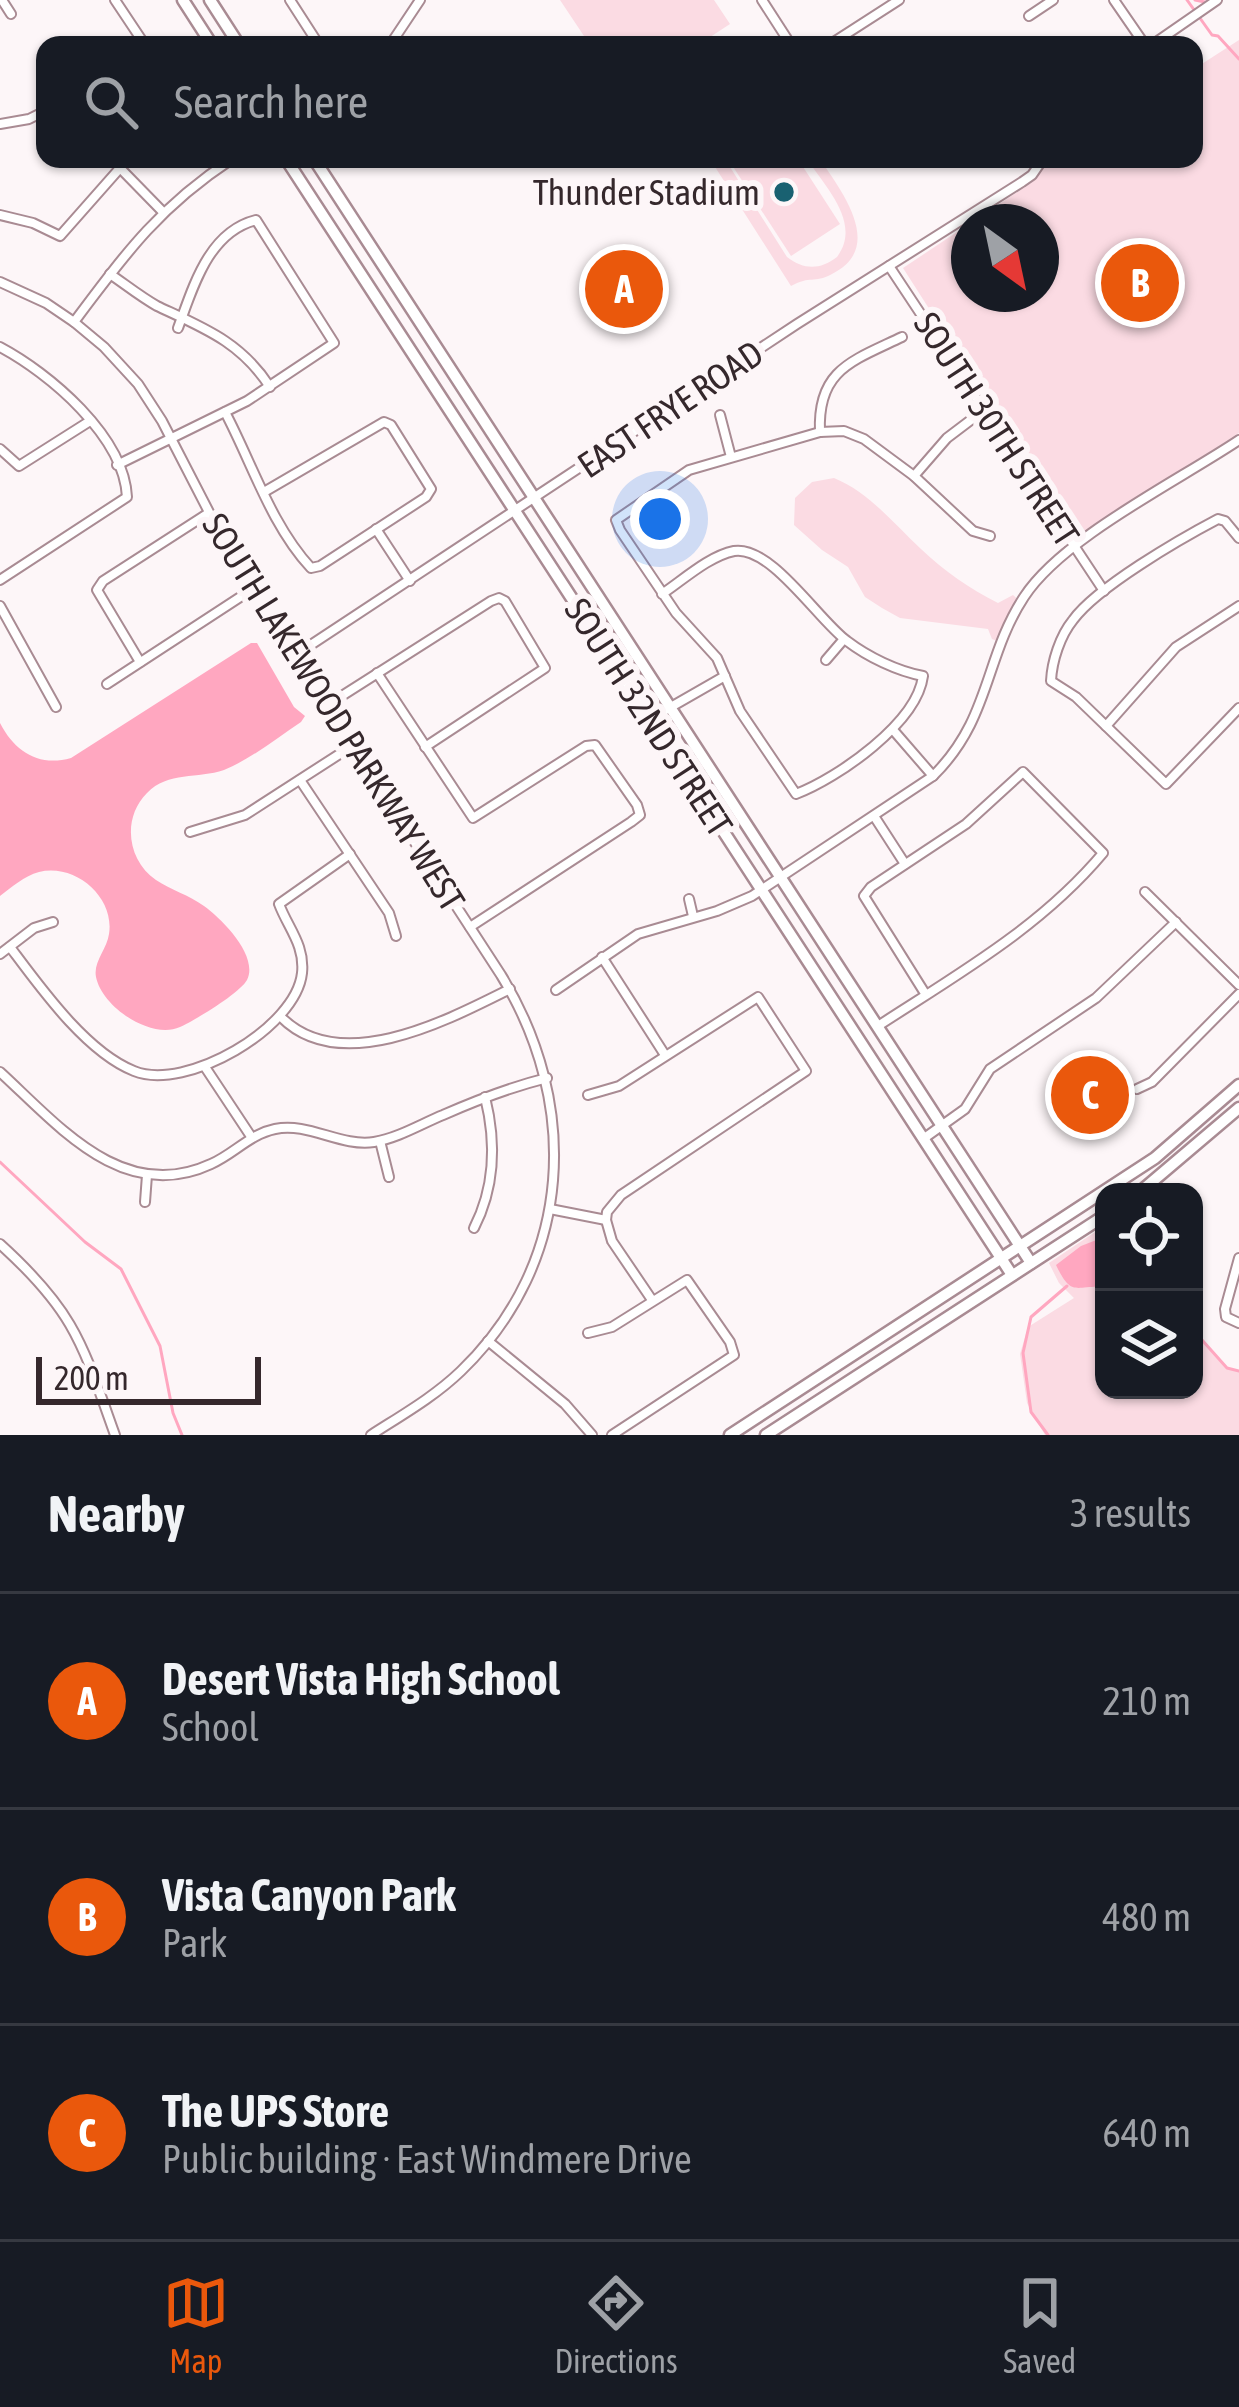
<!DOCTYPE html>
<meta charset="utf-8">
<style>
body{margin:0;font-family:"Asap Condensed",sans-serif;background:#242831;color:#f1f3f6}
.controls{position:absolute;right:36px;bottom:36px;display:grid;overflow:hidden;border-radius:24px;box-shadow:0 3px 9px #0004}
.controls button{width:108px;height:108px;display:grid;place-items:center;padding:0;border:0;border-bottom:3px solid #363941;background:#171b24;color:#f1f3f6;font:60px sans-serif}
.compass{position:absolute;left:951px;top:204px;width:108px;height:108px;border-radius:50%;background:#171b24;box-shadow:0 3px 9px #0004;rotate:147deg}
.scale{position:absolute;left:36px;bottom:30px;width:225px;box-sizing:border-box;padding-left:12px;border:6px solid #35282c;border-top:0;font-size:33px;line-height:42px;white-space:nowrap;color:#35282c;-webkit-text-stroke:9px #fdf6f8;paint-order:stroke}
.you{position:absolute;left:660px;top:519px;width:42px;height:42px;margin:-30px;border:9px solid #fff;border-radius:50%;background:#1a73e8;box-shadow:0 0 0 18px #1a73e833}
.badge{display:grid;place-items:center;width:78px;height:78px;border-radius:50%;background:#ea580c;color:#fff;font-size:39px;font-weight:700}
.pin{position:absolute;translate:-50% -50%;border:6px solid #fff;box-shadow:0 3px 12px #0006}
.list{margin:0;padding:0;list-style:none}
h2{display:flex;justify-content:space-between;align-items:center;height:156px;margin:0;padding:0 48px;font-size:51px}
h2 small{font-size:39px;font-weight:400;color:#9ea1a6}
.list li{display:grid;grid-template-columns:78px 1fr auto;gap:36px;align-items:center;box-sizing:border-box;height:216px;padding:0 48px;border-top:3px solid #363941}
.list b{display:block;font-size:45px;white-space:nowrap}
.list p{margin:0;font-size:39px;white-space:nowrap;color:#9ea1a6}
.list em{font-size:39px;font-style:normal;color:#9ea1a6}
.icon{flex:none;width:66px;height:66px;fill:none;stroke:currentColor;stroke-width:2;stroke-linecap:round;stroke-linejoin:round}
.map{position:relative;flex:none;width:1239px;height:1435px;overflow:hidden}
.search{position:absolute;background:#171b24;box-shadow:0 3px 9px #0004;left:36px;right:36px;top:36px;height:132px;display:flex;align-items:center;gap:30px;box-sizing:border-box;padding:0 42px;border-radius:24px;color:#9ea1a6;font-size:45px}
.sheet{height:804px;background:#171b24}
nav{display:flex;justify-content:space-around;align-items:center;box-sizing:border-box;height:168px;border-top:3px solid #363941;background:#171b24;font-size:33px;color:#9ea1a6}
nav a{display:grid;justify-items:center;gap:6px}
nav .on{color:#ea580c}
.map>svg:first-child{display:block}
.green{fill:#fbdbe3}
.water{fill:#ffa7c0}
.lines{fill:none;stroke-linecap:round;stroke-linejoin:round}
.stream{stroke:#ffa7c0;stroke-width:3}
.minor-casing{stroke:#a98b93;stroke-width:12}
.major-casing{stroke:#a98b93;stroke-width:15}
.minor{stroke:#fff;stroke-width:8}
.major{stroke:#fff;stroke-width:10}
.poi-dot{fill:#196171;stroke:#fdf6f8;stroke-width:4.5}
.labels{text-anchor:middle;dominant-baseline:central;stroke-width:12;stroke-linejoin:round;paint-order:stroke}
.poi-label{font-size:36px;fill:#35282c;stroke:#fdf6f8;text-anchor:end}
.street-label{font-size:36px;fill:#35282c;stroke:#fdf6f8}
</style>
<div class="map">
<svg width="1239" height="1435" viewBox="0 0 1239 1435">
<rect width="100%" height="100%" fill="#fdf6f8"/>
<g class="green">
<path d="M 560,0 L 714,0 L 730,24 L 698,45 L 590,45 Z"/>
<path d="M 1239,40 L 1239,433 L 1082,535 L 1074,535 L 903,268 L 969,224 L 969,294 L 1041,294 L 1041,222 L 972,222 L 1031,183 L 1049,159 L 1194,159 L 1194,69 Z"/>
<path d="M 710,159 L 725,159 L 787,257 C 804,270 820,270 837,257 C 862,223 826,188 807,159 L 820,159 C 841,191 886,247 832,274 C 813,284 811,275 791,286 Z"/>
<path d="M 728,159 L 798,159 L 840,224 L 791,256 Z"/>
<path d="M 834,478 C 869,492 894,524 921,549 C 944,571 970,589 998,603 L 1013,595 L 1021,602 L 1003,643 L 992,639 L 988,629 L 900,618 L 882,608 L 865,597 L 848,567 L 822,550 L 794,525 L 795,498 L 812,482 Z"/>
<path d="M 1104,1226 L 1104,1390 L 1194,1390 L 1194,1330 L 1228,1368 L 1239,1371 L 1239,1435 L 1045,1435 L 1027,1403 L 1020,1354 L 1028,1327 L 1074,1298 L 1059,1283 L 1049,1263 Z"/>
</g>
<g class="water">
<path d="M 251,643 L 257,643 L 294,707 L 305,716 L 301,722 C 277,738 251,759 224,770 C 198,779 168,771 147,793 C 122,818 127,860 156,880 C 171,890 189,895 204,906 C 222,919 259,956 247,980 C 240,993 194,1021 180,1027 C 151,1040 102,1007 96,977 C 93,962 107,949 109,934 C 115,897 75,863 39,872 C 24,876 12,887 0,896 L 0,723 C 15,752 39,767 71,758 Z"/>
<path d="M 1104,1237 L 1104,1287 C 1075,1285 1072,1298 1056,1265 L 1081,1246 Z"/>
</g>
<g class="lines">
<g class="stream">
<path d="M 1187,0 L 1212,35 L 1218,36 L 1239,59"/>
<path d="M 1195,0 L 1205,2"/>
<path d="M 0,1162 L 85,1242 L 121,1269 L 160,1346 L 173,1413 L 182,1435"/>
<path d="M 1194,1331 L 1227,1368 L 1239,1371"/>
<path d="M 1048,1435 L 1031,1412 L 1023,1353 L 1031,1317 L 1067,1286"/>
</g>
<defs>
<g id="minor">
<path d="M 2,0 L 11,14"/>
<path d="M 115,0 L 145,45"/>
<path d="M 290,0 L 319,45"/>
<path d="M 762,0 L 791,45"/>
<path d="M 1114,0 L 1145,45"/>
<path d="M 1029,16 L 1053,0"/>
<path d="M 390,45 L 420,0"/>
<path d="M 829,45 L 899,0"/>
<path d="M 1152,45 L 1217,0"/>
<path d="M 0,124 L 29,119 L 45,111"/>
<path d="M 119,167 L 162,211"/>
<path d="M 0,215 L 33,223 L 60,236 L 128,159"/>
<path d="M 889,266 L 1104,591"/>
<path d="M 110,274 C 126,285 141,297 157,306 C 204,328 241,342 270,387"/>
<path d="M 0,282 L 46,303 L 74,322 L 104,347 L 138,384 L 162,421 L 243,578 L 501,975 C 580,1104 574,1262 461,1371 C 434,1397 402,1415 371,1435"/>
<path d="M 74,322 C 125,254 159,207 232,159"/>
<path d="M 0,347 C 49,373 124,436 127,497 L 0,580"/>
<path d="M 225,412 C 252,463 271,525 311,568 L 320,566 L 426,497 L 431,489 L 391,425 L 384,422 L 264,492"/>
<path d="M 720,415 L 731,457"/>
<path d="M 820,432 C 817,370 852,361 902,337"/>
<path d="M 0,449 L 19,466 L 90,421"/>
<path d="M 117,465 L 247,401 L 334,343 L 256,220 C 208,232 193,288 178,328"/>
<path d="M 914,476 L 947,438 L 984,410"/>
<path d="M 376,529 L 410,581"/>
<path d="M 1239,538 L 1225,521 L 1218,519 C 1180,539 1097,587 1073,620 C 1060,636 1052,661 1051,681 L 1076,697 L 1166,784 L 1239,708"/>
<path d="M 662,594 C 683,580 709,556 734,551 C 771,545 819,621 847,641 C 868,657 897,671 923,676 C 917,723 838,778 796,794 L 740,711 L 717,658 L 676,613 L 620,530 L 616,520 L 689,470 L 820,432 L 844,431 L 864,439 L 914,476 L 973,531 L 990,536"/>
<path d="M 0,606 L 56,707"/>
<path d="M 294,656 L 797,324 L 1022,182 L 1032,175 L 1043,159"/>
<path d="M 826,660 L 844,639"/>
<path d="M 140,662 L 97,590 L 103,581 L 207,514"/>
<path d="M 377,673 L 473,818 L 586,746 L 595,745 L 637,805 L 640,815 L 631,822 L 470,927"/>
<path d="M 107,684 L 251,590"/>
<path d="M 326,706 L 491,601 L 499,598 L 505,601 L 545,668 L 425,747"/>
<path d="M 650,719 L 725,676"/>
<path d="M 1106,726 L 1176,647 L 1239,606"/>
<path d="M 894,731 L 933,776"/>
<path d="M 300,780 L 389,913 L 396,936"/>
<path d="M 874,816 L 905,864"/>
<path d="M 190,832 L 245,815 L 352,746"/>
<path d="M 1145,892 L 1239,985"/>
<path d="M 689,899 L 693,916"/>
<path d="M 10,947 C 40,987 86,1052 134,1071 C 186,1092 296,1028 302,973 C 305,945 288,928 279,904 L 350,854"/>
<path d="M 0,954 L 34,928 L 53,922"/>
<path d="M 602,957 L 665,1055"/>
<path d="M 556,990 L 638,934 L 717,911 L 752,896 L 933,776 C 991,719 984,658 1024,597 C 1062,538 1178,481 1239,440"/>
<path d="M 281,1017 C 340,1077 448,1020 510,989"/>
<path d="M 878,1026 C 958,974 1041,927 1103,853 L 1023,772 L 966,824 L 871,887 L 864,896 L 926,995"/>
<path d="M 205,1067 L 252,1138"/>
<path d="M 0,1072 C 58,1125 123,1205 211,1164 C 234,1154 250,1134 275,1129 C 309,1122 340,1147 374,1142 C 398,1138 421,1124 443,1115 C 477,1100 511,1087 547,1078"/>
<path d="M 1137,1089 L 1152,1082 L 1239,994"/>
<path d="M 588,1095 L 619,1086 L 758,997 L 806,1071 L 621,1195 L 607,1212 L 606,1220"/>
<path d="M 923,1139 L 965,1109 L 990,1069 L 1096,998 L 1176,922"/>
<path d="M 380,1141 L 389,1177"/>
<path d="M 145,1202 L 147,1175"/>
<path d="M 550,1209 L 606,1220"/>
<path d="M 606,1220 L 612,1241 L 652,1300"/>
<path d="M 474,1228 C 495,1187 496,1141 485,1097"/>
<path d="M 0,1244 C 75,1312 82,1343 115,1435"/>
<path d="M 1239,1258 L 1225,1309 L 1226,1317 L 1239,1323"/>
<path d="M 588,1333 L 612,1327 L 687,1280 L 730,1342 L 734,1355 L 612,1435"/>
<path d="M 488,1341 L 565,1404 L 592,1435"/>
</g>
<g id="major">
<path d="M 183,0 L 212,45"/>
<path d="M 210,0 L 239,45"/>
<path d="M 286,159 L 1012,1275"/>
<path d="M 314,159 L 1031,1263"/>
<path d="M 1140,1192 L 1239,1108"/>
<path d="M 730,1435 L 1155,1158 L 1239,1085"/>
<path d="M 766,1435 L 1104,1216"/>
</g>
</defs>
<use href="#minor" class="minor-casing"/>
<use href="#major" class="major-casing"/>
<use href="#minor" class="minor"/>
<use href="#major" class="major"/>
</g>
<circle class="poi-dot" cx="784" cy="192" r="12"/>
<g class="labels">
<g class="poi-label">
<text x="760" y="192">Thunder Stadium</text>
</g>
<g class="street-label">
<text transform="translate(670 409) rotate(-34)">EAST FRYE ROAD</text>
<text transform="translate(997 429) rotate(57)">SOUTH 30TH STREET</text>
<text transform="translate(334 712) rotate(58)">SOUTH LAKEWOOD PARKWAY WEST</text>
<text transform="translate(649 717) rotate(57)">SOUTH 32ND STREET</text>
</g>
</g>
</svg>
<div class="controls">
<button><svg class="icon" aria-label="locate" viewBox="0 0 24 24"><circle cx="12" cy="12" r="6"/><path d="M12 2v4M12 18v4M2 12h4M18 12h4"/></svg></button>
<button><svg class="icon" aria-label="layers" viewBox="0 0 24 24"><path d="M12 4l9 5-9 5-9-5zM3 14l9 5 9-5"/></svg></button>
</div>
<svg class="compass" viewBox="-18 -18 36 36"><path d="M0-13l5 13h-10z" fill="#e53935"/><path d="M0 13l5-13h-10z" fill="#9ea1a6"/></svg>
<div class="scale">200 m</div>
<div class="you"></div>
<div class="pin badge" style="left:624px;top:289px">A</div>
<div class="pin badge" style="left:1140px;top:283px">B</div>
<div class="pin badge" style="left:1090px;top:1095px">C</div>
<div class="search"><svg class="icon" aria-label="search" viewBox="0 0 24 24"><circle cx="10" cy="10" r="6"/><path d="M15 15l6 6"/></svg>Search here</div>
</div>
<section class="sheet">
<h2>Nearby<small>3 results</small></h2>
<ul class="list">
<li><span class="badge">A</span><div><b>Desert Vista High School</b><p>School</p></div><em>210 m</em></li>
<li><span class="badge">B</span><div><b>Vista Canyon Park</b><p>Park</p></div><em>480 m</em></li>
<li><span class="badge">C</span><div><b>The UPS Store</b><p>Public building · East Windmere Drive</p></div><em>640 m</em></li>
</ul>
</section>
<nav>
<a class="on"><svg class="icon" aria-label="map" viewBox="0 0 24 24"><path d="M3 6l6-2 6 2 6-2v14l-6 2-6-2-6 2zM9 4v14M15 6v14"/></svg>Map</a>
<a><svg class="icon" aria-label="directions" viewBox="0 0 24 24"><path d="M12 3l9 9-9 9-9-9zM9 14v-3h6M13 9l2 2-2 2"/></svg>Directions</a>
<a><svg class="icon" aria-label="saved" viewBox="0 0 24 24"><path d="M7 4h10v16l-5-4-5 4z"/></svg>Saved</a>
</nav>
